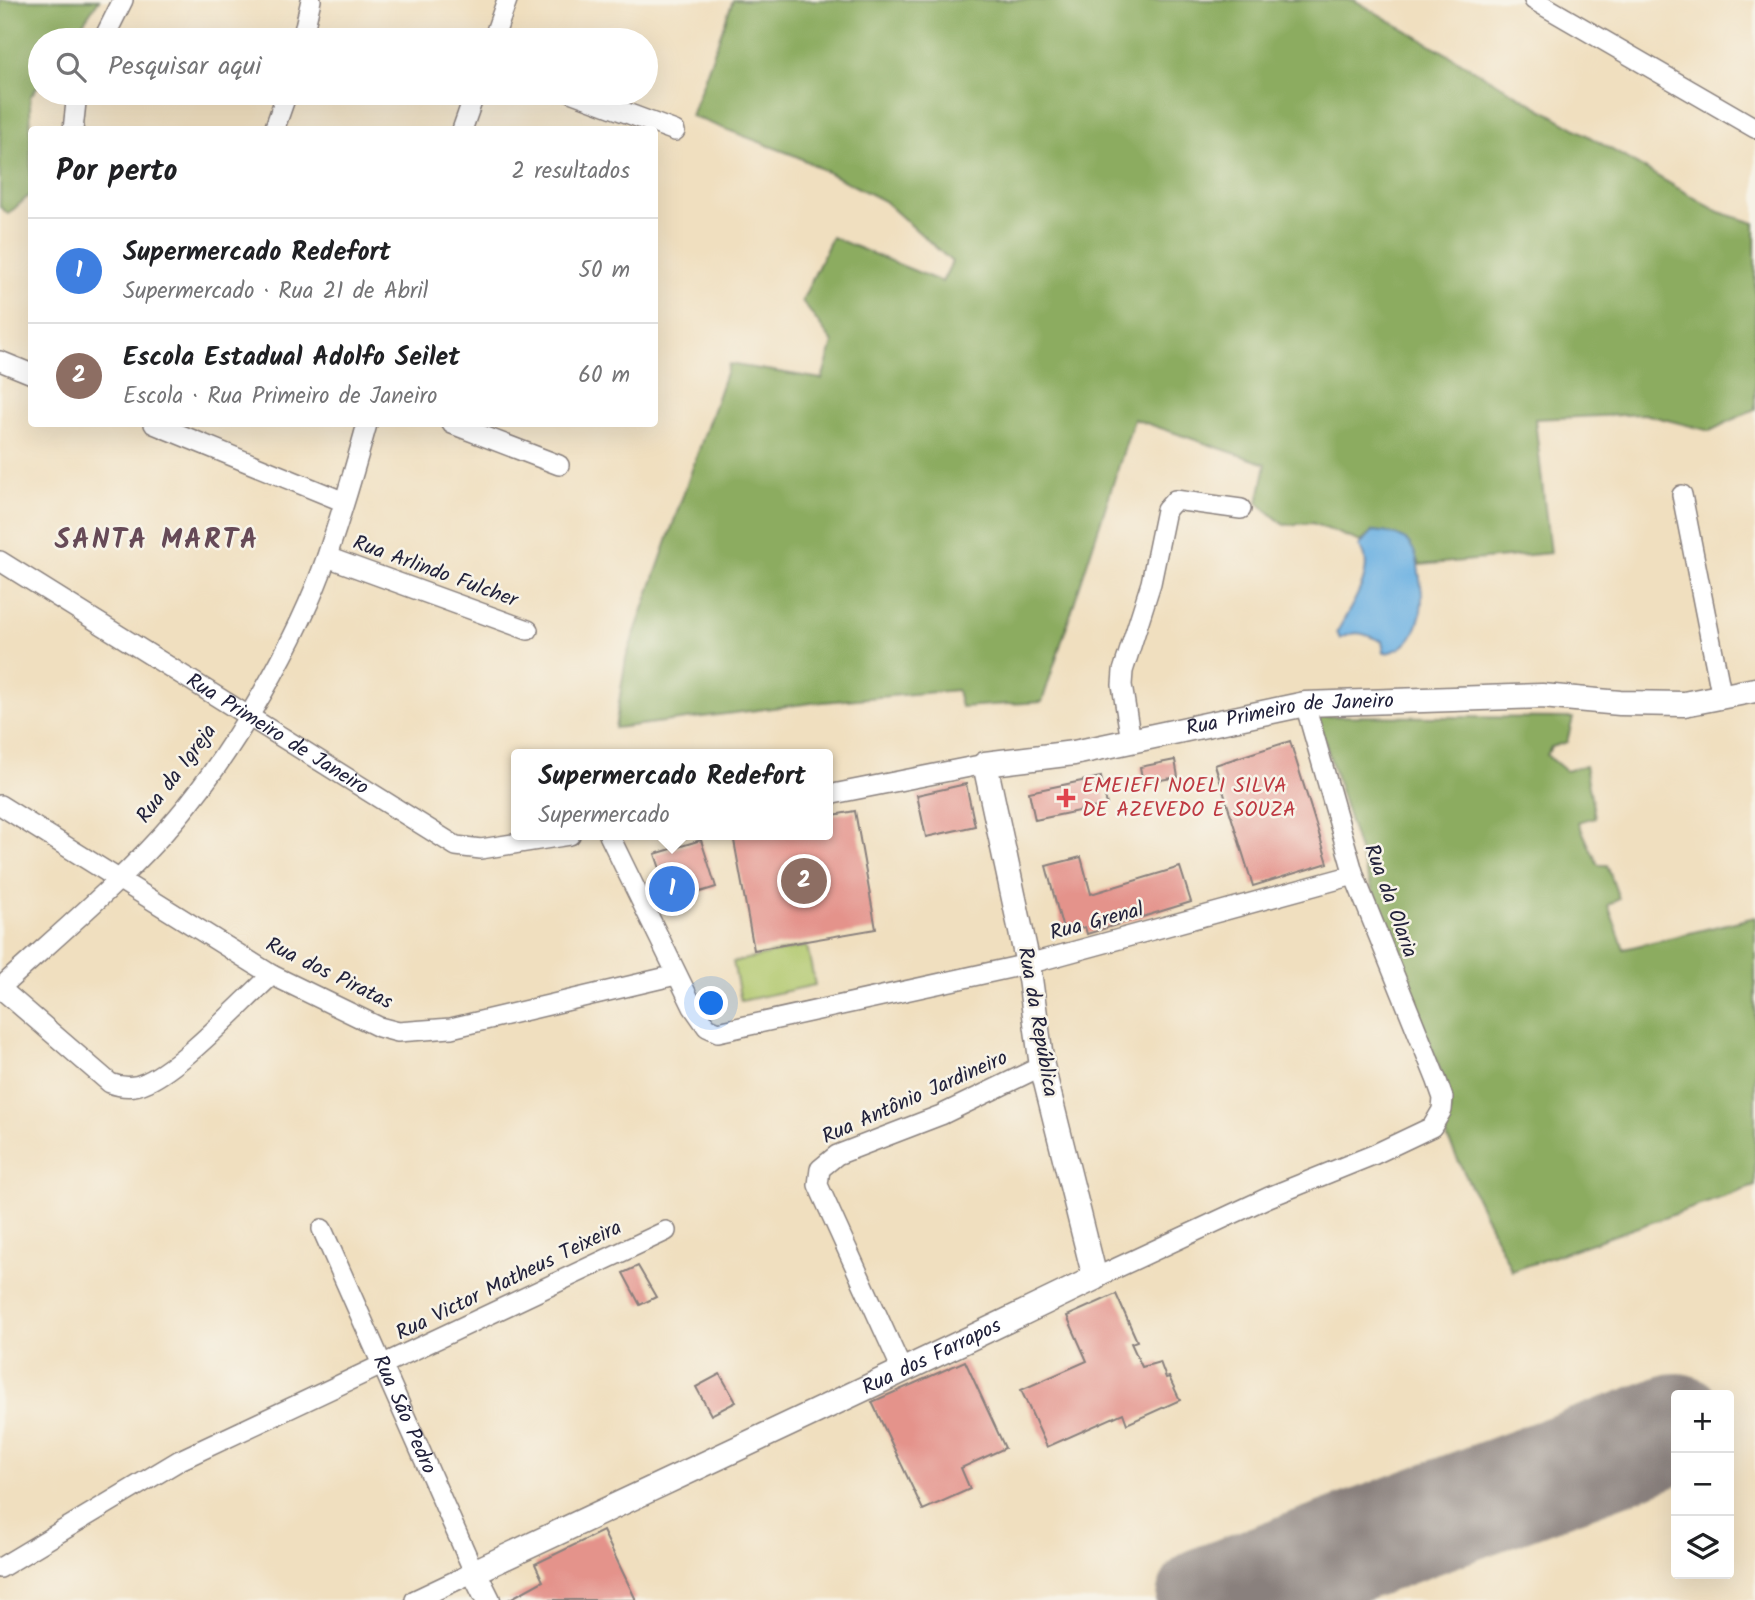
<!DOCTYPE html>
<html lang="pt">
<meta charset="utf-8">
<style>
body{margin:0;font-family:Kalam,sans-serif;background:#f6f6f6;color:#202124}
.controls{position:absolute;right:21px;bottom:21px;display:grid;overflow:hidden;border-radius:7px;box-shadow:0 7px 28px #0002}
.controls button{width:63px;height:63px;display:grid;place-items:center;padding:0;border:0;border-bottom:2px solid #e0e0e0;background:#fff;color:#202124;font:35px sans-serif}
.you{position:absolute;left:712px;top:1004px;width:24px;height:24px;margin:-18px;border:5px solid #fff;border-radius:50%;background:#1a73e8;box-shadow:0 0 0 10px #1a73e833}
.badge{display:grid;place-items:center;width:46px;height:46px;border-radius:50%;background:#c8321e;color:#fff;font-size:23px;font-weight:700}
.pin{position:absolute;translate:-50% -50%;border:4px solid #fff;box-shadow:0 2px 7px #0006}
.popup{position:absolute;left:511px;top:749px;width:322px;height:91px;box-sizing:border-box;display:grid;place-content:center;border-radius:7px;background:#fff;filter:drop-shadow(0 2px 5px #0005);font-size:23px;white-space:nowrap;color:#757577}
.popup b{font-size:26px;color:#202124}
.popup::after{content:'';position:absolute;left:50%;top:100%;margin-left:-14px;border:14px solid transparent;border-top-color:#fff}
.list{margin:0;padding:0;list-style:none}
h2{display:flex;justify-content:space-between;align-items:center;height:91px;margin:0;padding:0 28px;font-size:30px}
h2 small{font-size:23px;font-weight:400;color:#757577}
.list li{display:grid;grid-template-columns:46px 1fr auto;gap:21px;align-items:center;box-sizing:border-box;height:105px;padding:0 28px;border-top:2px solid #e0e0e0}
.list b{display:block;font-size:26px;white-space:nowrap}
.list p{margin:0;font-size:23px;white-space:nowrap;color:#757577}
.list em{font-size:23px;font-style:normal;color:#757577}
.icon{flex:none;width:38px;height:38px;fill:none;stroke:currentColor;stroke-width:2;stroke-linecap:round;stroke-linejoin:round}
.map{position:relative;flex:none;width:1755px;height:1600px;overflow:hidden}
.search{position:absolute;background:#fff;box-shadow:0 7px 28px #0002;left:28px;top:28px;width:630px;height:77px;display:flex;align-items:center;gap:18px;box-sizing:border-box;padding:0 24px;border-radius:38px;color:#757577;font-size:26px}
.panel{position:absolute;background:#fff;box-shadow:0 7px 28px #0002;left:28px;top:126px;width:630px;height:301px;border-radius:7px}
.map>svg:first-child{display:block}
.green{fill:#b1c86d;stroke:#6a7554;stroke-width:2}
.forest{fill:#8cac60;stroke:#57674e;stroke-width:2}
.water{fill:#6cb1e2;stroke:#476a8e;stroke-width:2}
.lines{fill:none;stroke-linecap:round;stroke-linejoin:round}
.runway{stroke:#89807d;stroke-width:110}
.building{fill:#e4938b}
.minor-casing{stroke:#89807d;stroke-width:22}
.tertiary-casing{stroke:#89807d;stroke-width:27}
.minor{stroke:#fff;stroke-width:19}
.tertiary{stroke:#fff;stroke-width:24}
.health-dot{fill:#e0444e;stroke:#f7f3e8;stroke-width:2.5}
.labels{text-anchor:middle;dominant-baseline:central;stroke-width:5;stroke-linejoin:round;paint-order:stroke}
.street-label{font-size:21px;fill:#22223b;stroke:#f7f3e8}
.health-label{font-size:21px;fill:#be3a42;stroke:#f7f3e8;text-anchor:start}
.district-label{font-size:28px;font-weight:bold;letter-spacing:2px;fill:#664a57;stroke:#f7f3e8}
</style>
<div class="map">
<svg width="1755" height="1600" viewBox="0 0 1755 1600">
<rect width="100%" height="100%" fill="#f7f3e8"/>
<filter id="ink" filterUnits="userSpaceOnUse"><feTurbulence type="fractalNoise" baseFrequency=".0143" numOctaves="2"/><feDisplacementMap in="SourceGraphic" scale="14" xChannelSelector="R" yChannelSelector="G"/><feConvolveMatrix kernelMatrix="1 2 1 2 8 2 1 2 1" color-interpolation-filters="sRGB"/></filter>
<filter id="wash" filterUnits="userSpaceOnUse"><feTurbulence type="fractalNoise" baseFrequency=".00686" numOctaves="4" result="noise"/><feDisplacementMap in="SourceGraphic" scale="28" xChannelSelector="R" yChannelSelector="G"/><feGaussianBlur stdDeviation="1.57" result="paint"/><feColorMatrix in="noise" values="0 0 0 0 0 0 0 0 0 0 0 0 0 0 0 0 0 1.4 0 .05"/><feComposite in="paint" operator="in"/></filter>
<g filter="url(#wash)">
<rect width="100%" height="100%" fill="#f0dfbf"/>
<path class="green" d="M 807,946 L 815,985 L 741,1001 L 733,962 Z"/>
<g class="forest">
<path d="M 0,0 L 99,0 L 71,40 L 40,40 L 40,83 L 30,97 L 31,194 L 8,214 L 0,207 Z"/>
<path d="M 733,0 L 1354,0 L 1719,212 L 1755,223 L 1755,409 L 1710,431 L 1644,414 L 1535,419 L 1550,553 L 1420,565 L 1408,543 L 1373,531 L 1361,542 L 1312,523 L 1284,525 L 1258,503 L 1266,464 L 1134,419 L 1042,702 L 961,707 L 957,690 L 812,703 L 615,728 L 626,658 L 729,364 L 822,379 L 833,343 L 802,301 L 832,237 L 942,282 L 952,262 L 884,201 L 796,156 L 691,116 Z"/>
<path d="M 1317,716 L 1573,718 L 1567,742 L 1551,747 L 1547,755 L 1566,771 L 1585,766 L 1595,817 L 1578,822 L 1598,865 L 1607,865 L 1619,899 L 1608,905 L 1624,949 L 1755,917 L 1755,1186 L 1512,1271 L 1443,1129 L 1450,1112 L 1449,1094 L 1366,873 Z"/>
</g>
<path class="water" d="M 1373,531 C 1385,532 1400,534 1409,543 C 1418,554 1418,567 1420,579 C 1426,608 1419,649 1384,653 L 1382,641 C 1364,635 1359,628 1340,639 L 1337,632 C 1347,612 1380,568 1359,546 Z"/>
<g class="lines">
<path class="runway" d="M 1211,1600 L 1676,1428"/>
</g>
<g id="blocks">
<g class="building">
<path d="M 1290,741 L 1328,863 L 1253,886 L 1215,765 Z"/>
<path d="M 1175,760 L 1178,777 L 1143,783 L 1140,767 Z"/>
<path d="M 1101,777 L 1107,805 L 1035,820 L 1029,792 Z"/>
<path d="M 966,784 L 975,826 L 926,837 L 917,795 Z"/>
<path d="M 855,811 L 876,929 L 754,950 L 733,835 L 828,835 L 828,816 Z"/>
<path d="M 701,840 L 716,887 L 671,901 L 655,854 Z"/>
<path d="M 1081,857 L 1091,894 L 1180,867 L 1191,902 L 1087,934 L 1085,927 L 1064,933 L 1046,866 Z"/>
<path d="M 638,1266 L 656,1297 L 640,1305 L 623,1273 Z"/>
<path d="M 1116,1294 L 1137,1341 L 1131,1343 L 1142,1367 L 1160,1362 L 1166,1378 L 1169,1377 L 1180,1400 L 1127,1424 L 1123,1413 L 1047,1447 L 1021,1390 L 1087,1361 L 1067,1316 Z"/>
<path d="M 965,1361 L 1005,1448 L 961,1468 L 970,1489 L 923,1510 L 872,1402 Z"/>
<path d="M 720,1374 L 736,1402 L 711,1415 L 696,1387 Z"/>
<path d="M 603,1531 L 636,1600 L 508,1600 L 543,1581 L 535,1564 Z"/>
</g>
</g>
</g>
<g filter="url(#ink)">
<use href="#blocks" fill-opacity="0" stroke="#89807d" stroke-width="2"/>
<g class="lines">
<defs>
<g id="minor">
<path d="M 1534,0 L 1755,128"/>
<path d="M 103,40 L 123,0"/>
<path d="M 302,40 L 311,0"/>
<path d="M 493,40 L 507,0"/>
<path d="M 573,93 L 675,131"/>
<path d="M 73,130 L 77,93"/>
<path d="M 274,130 L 287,93"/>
<path d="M 462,130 L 475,93"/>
<path d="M 0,361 L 32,374"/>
<path d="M 154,424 L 342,501"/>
<path d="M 452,424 L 559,465"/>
<path d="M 1682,495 L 1722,698"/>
<path d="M 327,557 L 528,630"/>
<path id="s1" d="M 0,561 L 456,846 L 481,849 L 570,835"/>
<path d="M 1131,741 L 1122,685 L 1123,671 L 1151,583 L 1166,510 L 1175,500 L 1241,509"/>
<path d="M 828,795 L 985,764"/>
<path d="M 0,805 L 272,975 L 379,1027 L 398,1032 L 451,1028 L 676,975"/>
<path d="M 609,835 L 693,1007 L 707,1027 L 718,1032 L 1028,964 L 1354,875"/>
<path d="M 0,988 C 60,933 124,880 177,818 C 233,752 299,638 327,556 C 342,512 355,468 367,424"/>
<path d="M 0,988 L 110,1083 C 123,1088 135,1088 147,1082 C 184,1065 240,1004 272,975"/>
<path id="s2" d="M 322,1229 L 474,1572 L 415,1600"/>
<path d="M 1095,1278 L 1269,1197 L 1373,1155 L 1432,1127 L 1442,1110 L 1443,1098 L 1437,1081 L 1354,875 L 1305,704"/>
<path d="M 903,1372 L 818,1185 L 820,1169 L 837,1155 L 941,1115 L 1042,1066"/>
<path d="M 0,1568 L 180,1460 L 666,1231"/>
</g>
<g id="tertiary">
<path id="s3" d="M 488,1600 L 474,1572 C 682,1474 889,1379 1095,1278 L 1042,1066 L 1028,964 L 985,764 L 1074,753 L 1305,704 L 1542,696 L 1620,703 L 1684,704 L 1755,690"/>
</g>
</defs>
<use href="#minor" class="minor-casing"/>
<use href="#tertiary" class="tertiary-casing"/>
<use href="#minor" class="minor"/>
<use href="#tertiary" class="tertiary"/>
</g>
</g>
<path class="health-dot" d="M1062.5 787.5h7v7h7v7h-7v7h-7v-7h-7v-7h7z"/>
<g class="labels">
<g class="street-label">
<text transform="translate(435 572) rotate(20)">Rua Arlindo Fulcher</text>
<text stroke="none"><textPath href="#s3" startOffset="1554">Rua Primeiro de Janeiro</textPath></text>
<text stroke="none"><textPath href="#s1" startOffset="327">Rua Primeiro de Janeiro</textPath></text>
<text transform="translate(177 774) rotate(-53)">Rua da Igreja</text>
<text transform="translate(1390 901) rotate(70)">Rua da Olaria</text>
<text transform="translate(1097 922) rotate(-15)">Rua Grenal</text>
<text transform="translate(329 974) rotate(26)">Rua dos Piratas</text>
<text transform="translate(1037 1022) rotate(80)">Rua da República</text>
<text transform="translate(915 1098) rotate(-24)">Rua Antônio Jardineiro</text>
<text transform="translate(509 1281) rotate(-26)">Rua Victor Matheus Teixeira</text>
<text stroke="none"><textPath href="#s3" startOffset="537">Rua dos Farrapos</textPath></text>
<text stroke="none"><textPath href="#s2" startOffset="203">Rua São Pedro</textPath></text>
</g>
<g class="health-label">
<text x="1082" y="786">EMEIEFI NOELI SILVA<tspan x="1082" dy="24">DE AZEVEDO E SOUZA</tspan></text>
</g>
<g class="district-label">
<text x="157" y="540">SANTA MARTA</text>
</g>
</g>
</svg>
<div class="controls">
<button>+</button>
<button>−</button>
<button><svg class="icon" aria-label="layers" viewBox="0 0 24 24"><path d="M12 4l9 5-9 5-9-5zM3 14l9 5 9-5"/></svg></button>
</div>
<div class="you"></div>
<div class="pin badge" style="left:672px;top:889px;background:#3f7fe0">1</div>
<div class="popup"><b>Supermercado Redefort</b>Supermercado</div>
<div class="pin badge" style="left:804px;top:881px;background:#8d6e63">2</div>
<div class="search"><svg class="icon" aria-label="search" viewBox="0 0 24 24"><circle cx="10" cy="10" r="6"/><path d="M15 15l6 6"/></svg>Pesquisar aqui</div>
<section class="panel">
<h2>Por perto<small>2 resultados</small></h2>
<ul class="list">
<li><span class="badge" style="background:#3f7fe0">1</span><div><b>Supermercado Redefort</b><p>Supermercado · Rua 21 de Abril</p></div><em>50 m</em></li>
<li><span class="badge" style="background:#8d6e63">2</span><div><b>Escola Estadual Adolfo Seilet</b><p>Escola · Rua Primeiro de Janeiro</p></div><em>60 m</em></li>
</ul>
</section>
</div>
